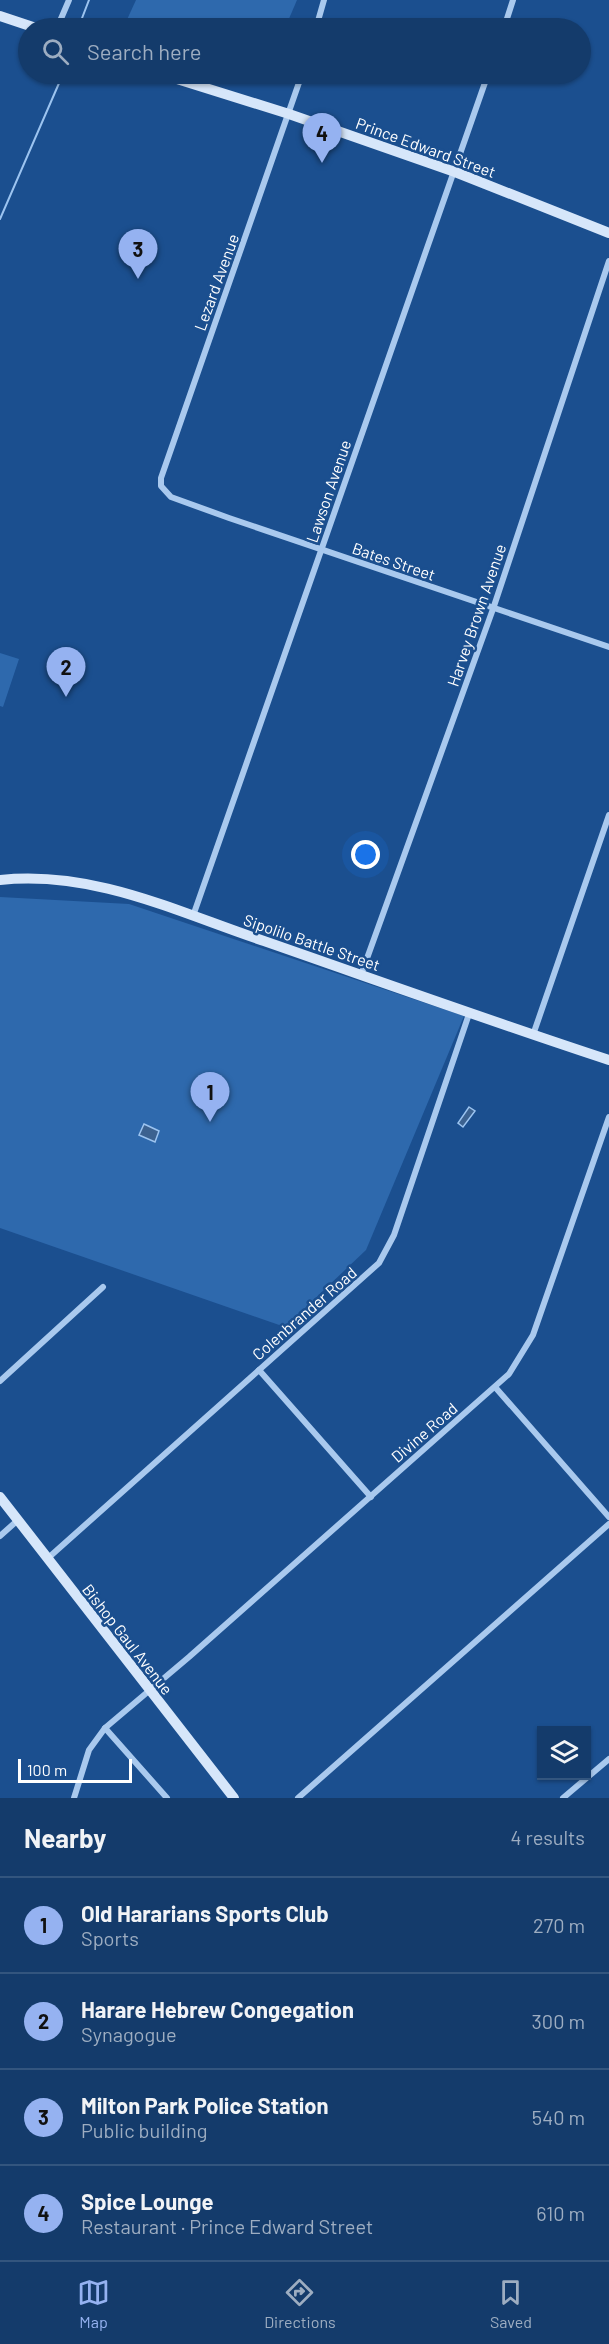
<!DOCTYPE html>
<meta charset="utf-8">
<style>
body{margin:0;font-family:Barlow,sans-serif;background:#1d4271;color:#f1f3f6}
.controls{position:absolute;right:18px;bottom:18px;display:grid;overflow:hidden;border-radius:0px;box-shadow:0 2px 4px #0004}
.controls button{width:54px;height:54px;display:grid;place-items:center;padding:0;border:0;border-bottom:2px solid #33557e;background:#143b6b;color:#f1f3f6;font:30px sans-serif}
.scale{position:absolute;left:18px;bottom:15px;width:114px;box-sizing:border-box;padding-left:6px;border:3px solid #fff;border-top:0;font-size:16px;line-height:21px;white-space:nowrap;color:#fff;-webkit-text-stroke:4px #1b4f8f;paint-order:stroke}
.you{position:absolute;left:366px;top:855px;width:21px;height:21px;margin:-15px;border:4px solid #fff;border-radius:50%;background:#1a73e8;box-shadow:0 0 0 9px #1a73e833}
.badge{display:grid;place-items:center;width:39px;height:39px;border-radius:50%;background:#95b2f1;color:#111;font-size:20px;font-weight:700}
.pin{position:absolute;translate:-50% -50px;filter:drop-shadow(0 2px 3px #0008)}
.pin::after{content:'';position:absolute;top:32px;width:21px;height:18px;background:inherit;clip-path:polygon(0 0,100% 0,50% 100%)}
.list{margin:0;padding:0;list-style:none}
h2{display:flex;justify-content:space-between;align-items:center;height:78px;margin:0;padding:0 24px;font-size:26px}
h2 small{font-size:20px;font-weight:400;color:#9dadc1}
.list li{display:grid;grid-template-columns:39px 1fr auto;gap:18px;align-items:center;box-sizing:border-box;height:96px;padding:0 24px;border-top:2px solid #33557e}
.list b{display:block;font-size:22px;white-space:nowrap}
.list p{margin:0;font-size:20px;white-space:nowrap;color:#9dadc1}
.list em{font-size:20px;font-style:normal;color:#9dadc1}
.icon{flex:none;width:33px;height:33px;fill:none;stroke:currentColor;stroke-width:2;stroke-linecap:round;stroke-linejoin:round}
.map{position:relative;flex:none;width:609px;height:1798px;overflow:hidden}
.search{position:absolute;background:#143b6b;box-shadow:0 2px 4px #0004;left:18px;right:18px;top:18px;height:66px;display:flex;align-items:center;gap:15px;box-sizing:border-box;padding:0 21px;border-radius:33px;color:#9dadc1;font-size:22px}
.sheet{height:462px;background:#143b6b}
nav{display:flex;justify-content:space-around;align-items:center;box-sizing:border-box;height:84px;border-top:2px solid #33557e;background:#143b6b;font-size:16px;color:#9dadc1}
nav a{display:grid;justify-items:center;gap:3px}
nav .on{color:#95b2f1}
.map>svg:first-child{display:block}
.green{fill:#2e69ad}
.water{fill:#3c6290;stroke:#9cc4f0;stroke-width:1.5}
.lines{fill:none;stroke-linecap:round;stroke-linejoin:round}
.stream{stroke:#9cc4f0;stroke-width:2}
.street{stroke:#a9c9ee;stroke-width:6}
.secondary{stroke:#d6e6fa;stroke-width:10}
.labels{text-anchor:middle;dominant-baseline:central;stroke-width:5;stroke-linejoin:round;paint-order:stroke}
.street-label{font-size:16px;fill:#fff;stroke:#1b4f8f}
</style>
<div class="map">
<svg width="609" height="1798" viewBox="0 0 609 1798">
<rect width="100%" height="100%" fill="#1b4f8f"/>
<g class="green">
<path d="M 136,0 L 297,0 L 285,28 L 137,28 L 125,24 Z"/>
<path d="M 0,653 L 19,659 L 3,707 L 0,706 Z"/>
<path d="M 0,897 L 129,904 L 464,1016 L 366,1250 L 285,1327 L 0,1228 Z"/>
</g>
<g class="water">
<path d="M 469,1107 L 475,1111 L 463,1127 L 458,1123 Z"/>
<path d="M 144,1124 L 159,1131 L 155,1142 L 139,1135 Z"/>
</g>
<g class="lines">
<g class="stream">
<path d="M 79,26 L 89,0"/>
<path d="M 0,219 L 63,74"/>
</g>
<g class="street">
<path d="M 57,28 L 69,0"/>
<path d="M 316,28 L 324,0"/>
<path d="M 504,28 L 513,0"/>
<path d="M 302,74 L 161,478 L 161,486 L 171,497 L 229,518 L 609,647"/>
<path d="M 193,916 L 488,74"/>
<path d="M 361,975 L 493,609 L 609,261"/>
<path d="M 533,1035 L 609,815"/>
<path d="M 259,1370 L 371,1497"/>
<path d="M 0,1381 L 103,1287"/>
<path d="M 495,1387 L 609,1517"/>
<path d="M 0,1536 L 18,1520"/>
<path d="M 47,1559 L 379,1263 L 394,1235 L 469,1014"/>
<path d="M 105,1728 L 167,1798"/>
<path d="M 74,1798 L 89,1750 L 105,1728 L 189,1657 L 509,1374 L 533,1335 L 609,1117"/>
<path d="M 298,1798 L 609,1524"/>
<path d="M 563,1798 L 609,1759"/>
</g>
<g class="secondary">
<path d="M 0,16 L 36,28"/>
<path d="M 161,74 L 289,114 L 455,172 L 609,233"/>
<path d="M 0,880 C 94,870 177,912 264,941 C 379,981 493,1022 609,1060"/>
<path d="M 0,1497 L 234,1798"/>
</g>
</g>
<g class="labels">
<g class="street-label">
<text transform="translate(426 147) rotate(20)">Prince Edward Street</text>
<text transform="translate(216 282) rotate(-70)">Lezard Avenue</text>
<text transform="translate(328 491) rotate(-71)">Lawson Avenue</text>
<text transform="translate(394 561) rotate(19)">Bates Street</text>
<text transform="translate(476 615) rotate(-71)">Harvey Brown Avenue</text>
<text transform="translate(312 942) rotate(19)">Sipolilo Battle Street</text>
<text transform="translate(304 1313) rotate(-41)">Colenbrander Road</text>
<text transform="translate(424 1432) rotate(-41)">Divine Road</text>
<text transform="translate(128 1639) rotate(52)">Bishop Gaul Avenue</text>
</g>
</g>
</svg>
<div class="controls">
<button><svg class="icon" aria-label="layers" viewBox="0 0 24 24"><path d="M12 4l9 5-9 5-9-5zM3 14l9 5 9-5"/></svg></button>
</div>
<div class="scale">100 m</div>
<div class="you"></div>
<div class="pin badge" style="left:210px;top:1122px">1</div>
<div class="pin badge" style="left:66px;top:697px">2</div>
<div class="pin badge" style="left:138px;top:279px">3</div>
<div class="pin badge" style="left:322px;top:163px">4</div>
<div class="search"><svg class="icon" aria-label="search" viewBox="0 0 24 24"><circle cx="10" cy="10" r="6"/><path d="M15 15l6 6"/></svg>Search here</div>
</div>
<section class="sheet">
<h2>Nearby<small>4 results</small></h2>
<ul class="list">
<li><span class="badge">1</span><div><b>Old Hararians Sports Club</b><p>Sports</p></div><em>270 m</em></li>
<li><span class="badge">2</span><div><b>Harare Hebrew Congegation</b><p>Synagogue</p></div><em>300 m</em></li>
<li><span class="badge">3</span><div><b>Milton Park Police Station</b><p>Public building</p></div><em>540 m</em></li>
<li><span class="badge">4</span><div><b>Spice Lounge</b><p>Restaurant · Prince Edward Street</p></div><em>610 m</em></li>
</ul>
</section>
<nav>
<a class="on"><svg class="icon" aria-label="map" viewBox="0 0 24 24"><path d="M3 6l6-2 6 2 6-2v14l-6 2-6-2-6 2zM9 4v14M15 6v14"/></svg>Map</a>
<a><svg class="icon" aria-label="directions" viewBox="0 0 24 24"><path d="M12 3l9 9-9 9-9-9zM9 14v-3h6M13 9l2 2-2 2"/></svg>Directions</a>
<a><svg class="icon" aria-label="saved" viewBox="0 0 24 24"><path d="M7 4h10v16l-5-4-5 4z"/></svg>Saved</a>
</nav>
